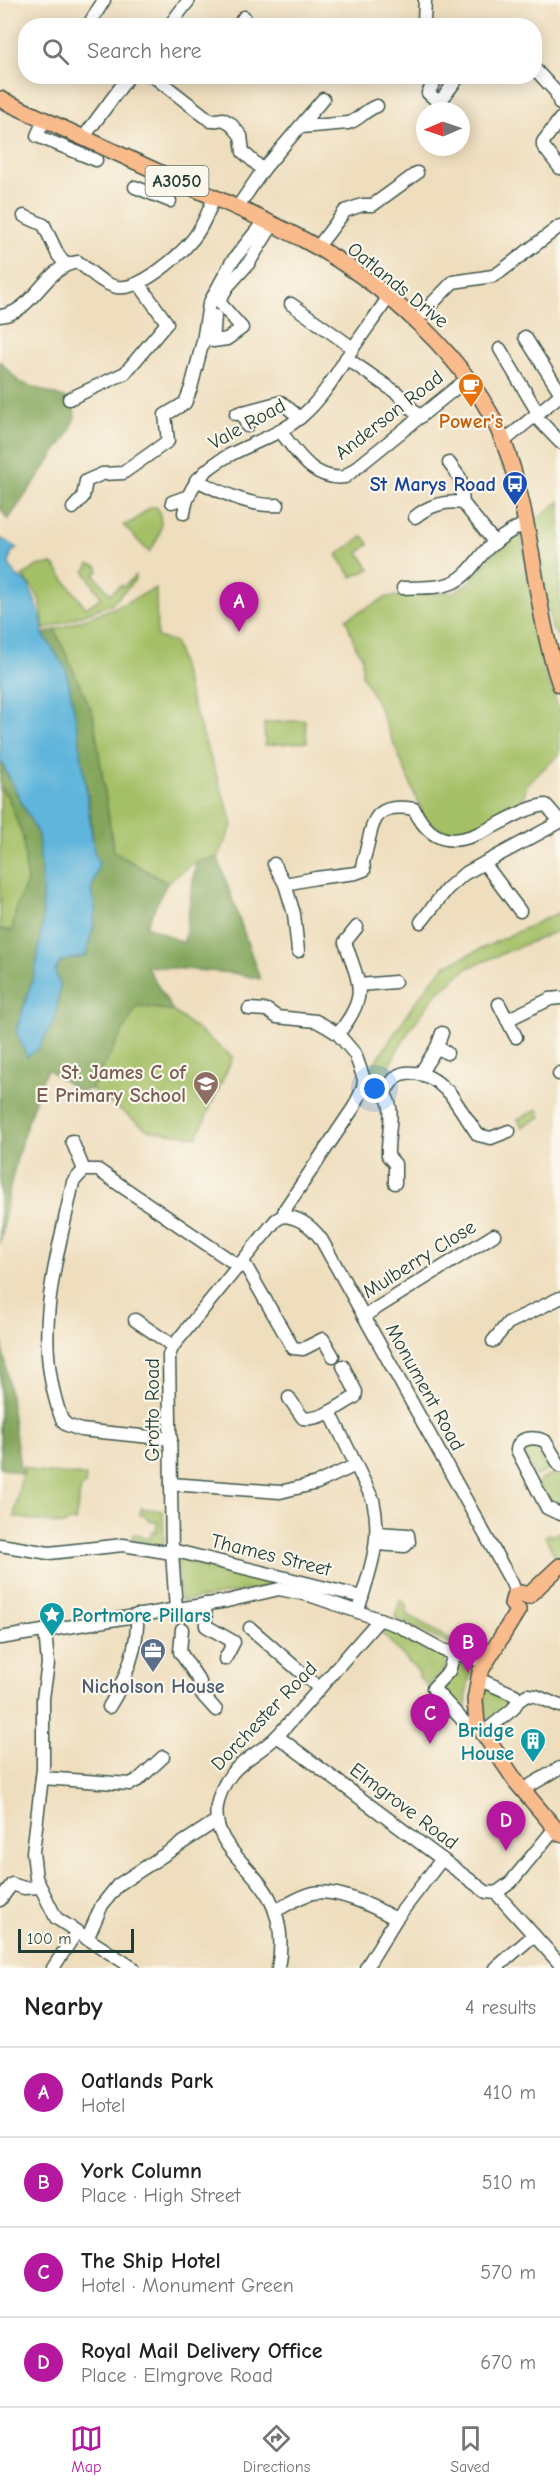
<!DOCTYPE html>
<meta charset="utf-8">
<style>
body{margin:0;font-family:"Comic Neue",sans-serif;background:#f6f6f6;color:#202124}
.compass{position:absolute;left:416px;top:102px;width:54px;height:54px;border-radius:50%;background:#fff;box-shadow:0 3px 15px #0003;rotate:268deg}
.scale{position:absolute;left:18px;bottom:15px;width:116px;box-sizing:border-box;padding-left:6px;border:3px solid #1f3d34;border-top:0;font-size:16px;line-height:21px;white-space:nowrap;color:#1f3d34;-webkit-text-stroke:4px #fbf7ec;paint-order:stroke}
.you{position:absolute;left:375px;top:1089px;width:21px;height:21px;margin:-15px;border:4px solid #fff;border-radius:50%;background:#1a73e8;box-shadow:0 0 0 9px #1a73e833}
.badge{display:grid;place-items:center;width:39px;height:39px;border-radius:50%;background:#b5179e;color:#fff;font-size:20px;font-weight:700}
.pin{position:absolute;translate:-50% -50px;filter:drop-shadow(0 2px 3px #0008)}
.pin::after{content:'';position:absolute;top:32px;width:21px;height:18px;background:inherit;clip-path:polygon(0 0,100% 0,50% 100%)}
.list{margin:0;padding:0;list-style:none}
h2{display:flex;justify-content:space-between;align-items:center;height:78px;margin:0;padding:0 24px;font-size:26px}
h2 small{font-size:20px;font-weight:400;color:#757577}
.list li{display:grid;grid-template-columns:39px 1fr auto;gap:18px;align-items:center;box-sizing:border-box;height:90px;padding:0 24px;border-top:2px solid #e0e0e0}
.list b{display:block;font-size:22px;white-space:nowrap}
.list p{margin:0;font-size:20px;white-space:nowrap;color:#757577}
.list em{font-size:20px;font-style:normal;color:#757577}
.icon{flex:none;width:33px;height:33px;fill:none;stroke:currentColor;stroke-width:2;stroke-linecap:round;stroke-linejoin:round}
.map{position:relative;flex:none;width:560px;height:1968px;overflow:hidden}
.search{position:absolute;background:#fff;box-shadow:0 3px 15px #0003;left:18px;right:18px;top:18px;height:66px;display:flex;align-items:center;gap:15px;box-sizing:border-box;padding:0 21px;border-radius:24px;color:#757577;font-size:22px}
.sheet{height:438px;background:#fff}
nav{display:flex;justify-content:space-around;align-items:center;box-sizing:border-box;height:84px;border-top:2px solid #e0e0e0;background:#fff;font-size:16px;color:#757577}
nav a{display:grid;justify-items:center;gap:3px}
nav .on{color:#b5179e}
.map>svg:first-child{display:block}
.green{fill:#a4c066;stroke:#627e4d;stroke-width:1.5}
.forest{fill:#83a65b;stroke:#517248;stroke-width:1.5}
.water{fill:#5eb5db;stroke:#3e7988;stroke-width:1.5}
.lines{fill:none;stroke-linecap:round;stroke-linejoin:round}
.minor-casing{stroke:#3e5549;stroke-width:15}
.major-casing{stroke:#3e5549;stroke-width:18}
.minor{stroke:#fff;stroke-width:12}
.major{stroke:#fabb8c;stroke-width:15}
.labels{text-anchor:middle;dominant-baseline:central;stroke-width:4.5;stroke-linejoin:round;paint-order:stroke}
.shield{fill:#fbf7ec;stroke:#61756b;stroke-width:1.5}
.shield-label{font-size:18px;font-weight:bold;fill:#1f3d34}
.street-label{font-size:20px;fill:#1f3d34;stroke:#fbf7ec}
.food-label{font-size:20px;font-weight:bold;fill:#c56008;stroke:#fbf7ec}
.transit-label{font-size:20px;font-weight:bold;fill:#164399;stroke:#fbf7ec;text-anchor:end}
.education-label{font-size:20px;font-weight:bold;fill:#785e54;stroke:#fbf7ec;text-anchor:end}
.culture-label{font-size:20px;font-weight:bold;fill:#0d838f;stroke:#fbf7ec;text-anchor:start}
.service-label{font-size:20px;font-weight:bold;fill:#4e5e75;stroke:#fbf7ec}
</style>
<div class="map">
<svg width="560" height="1968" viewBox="0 0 560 1968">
<rect width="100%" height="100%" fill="#fbf7ec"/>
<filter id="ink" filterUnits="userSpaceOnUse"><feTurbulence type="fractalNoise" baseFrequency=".0167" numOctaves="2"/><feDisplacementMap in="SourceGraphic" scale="12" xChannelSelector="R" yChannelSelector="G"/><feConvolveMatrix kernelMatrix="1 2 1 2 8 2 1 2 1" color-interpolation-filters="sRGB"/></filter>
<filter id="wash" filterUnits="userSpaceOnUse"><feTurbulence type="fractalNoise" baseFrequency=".008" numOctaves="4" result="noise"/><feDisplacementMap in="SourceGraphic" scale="24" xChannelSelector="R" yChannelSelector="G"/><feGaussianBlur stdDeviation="1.35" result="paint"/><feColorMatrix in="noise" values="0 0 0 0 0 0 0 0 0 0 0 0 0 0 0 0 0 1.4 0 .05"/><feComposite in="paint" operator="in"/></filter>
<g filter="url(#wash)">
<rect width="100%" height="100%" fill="#efdebe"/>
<g class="green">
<path d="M 560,501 L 560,637 L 552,629 L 534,521 Z"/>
<path d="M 152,507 L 157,507 C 165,523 160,538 149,552 L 123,525 C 136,523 141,512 152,507 Z"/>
<path d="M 520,532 L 543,669 L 560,711 L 560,754 L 527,784 L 522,804 C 490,820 453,851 424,817 L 377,703 L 362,675 L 362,656 L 357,650 L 346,619 L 387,597 L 455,592 L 468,583 L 494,553 Z"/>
<path d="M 363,536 L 369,544 L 359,553 L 370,569 L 352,577 L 337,555 Z"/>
<path d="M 53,564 L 86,608 L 101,597 L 85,572 L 89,564 L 97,566 L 99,571 L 94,574 L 110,594 L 121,585 L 123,587 L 135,576 L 135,580 L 113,603 L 44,630 C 42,606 41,593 22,576 L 39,565 Z"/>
<path d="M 156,588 L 157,637 L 175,642 L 192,703 L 233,824 L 218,858 L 196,861 L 167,883 L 114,852 L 93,714 L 55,630 L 121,605 Z"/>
<path d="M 305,720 L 307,742 L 265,745 L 264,723 Z"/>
<path d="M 0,788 L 8,797 L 23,837 L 27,882 L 17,906 L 12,931 L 0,929 Z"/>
<path d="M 560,912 L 560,930 L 468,968 L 438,992 L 410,1029 L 390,1064 L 391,1076 L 386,1083 C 376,1085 372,1085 365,1076 C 393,1040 413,998 446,965 Z"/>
<path d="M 137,1005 L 173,1011 L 233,1057 L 197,1137 L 148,1130 L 91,1089 Z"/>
<path d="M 538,1109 L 541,1117 L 522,1127 L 518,1119 Z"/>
<path d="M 540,1442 L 554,1465 L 553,1468 L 536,1476 L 520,1446 Z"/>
<path d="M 23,1466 L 37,1472 L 86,1476 L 85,1486 L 81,1487 L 75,1522 L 70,1521 L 63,1525 L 14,1517 Z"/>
<path d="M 555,1473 L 560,1476 L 560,1511 L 552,1509 L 538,1484 L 540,1480 Z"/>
<path d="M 141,1508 L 163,1511 L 164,1543 L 159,1548 L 150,1543 L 132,1540 L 133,1534 L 150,1539 L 152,1532 L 156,1532 L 157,1522 L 149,1521 L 144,1515 L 140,1515 Z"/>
<path d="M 560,1532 L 560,1557 L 557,1560 L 545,1536 L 549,1534 L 551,1536 Z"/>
<path d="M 177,1554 L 188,1556 L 187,1562 L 275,1583 L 283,1584 L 284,1578 L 355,1600 L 354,1603 L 275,1586 L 183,1601 L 180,1598 Z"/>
<path d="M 400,1600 L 406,1604 L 407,1614 L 457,1644 L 456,1648 L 395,1618 Z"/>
<path d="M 382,1625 L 384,1625 L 442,1655 L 446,1660 L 446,1667 L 429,1685 L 426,1685 L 418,1676 L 420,1674 L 380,1631 Z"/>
<path d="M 458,1665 L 463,1665 L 471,1672 L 466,1694 L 467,1706 L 462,1715 L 436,1690 Z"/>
<path d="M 486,1685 L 512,1698 L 514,1705 L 486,1723 L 482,1714 L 482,1688 Z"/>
</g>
<g class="forest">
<path d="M 0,361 L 19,382 L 73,401 L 75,417 L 69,433 L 8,520 L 0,508 Z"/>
<path d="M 55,630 L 93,714 L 114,852 L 167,883 L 146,926 L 184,943 L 196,861 L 218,858 L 260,979 L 233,973 L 146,966 L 173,1011 L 137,1006 L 91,1089 L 80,1092 L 47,1069 C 24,1125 8,1184 0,1245 L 0,929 L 12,931 L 17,905 L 27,882 L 23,837 L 8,797 L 0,788 L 0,761 L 38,835 L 41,866 L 43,918 L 36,968 L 16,1031 L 39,1048 C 54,1021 64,1002 55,971 L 61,961 L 86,956 C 90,935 101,913 91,892 L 99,863 L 94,852 L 90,808 L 66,669 L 43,634 Z"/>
<path d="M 0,1326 L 20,1467 L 25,1473 L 19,1473 L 0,1467 Z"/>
</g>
<path class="water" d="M 0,538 L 17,548 L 11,553 L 9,564 L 16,576 L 28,583 L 41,617 L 43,634 L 66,669 L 79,735 L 94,852 L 99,863 L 91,892 C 101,913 90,935 86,956 L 61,961 L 55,971 L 60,986 L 55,1019 L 39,1048 L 27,1057 L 16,1031 L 36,968 L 43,918 L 41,866 L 38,835 L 0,759 Z"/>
</g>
<g filter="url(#ink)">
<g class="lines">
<defs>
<g id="minor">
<path d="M 425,0 L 424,21 L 426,26"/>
<path d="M 88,26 L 104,0"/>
<path d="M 169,26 L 189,0"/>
<path d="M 238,26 L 244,17"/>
<path d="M 534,68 L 556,92 L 560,104"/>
<path d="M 153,76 L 211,121 L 223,119 L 230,123 L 241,136 L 243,152 L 263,170"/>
<path d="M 438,76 L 428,93 L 436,100 L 443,98 L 459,76"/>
<path d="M 560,119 L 543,142 L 543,146 L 560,168"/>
<path d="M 44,120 L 37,136 L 96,160"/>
<path d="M 301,127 L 348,123 C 360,120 364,110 377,106"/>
<path d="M 83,138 L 129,76"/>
<path d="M 135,187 L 170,201"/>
<path d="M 237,208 L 263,170 L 323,99"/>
<path d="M 24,216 L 44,225 L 58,255 L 65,264"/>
<path d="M 317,248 L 345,211 L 362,205 L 373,205 L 417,173"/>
<path d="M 220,299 L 228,286 L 248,264 L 273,224"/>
<path d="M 291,304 L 353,348"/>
<path d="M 0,316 C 34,313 44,266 78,262 C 89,270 102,284 117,287 C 140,291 179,256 193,239 C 203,227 208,212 214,198"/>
<path d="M 215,316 L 213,341 L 227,339 L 242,328 L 219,302"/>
<path d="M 416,320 L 453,282 L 493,276 L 500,272 L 560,226"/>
<path d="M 525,337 L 560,392"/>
<path d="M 500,349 L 538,413"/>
<path d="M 346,358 L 397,393 L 420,417"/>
<path d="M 69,399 L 125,373 L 167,323 L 139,284"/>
<path d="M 242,412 L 247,426"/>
<path d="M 236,414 L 281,402 L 300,418"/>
<path d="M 535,416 L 560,442"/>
<path d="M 281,432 C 298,454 314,481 345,477 L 467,379"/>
<path d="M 504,441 L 560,395"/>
<path d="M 449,463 L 460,478 L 463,503"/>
<path d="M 196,480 C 221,492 250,507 278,505"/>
<path d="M 172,502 L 186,497"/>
<path d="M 73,508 L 83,497 L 86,481 L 102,474 L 123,473 L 168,441 L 165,415 L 185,403 L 191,388 L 203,341 L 209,304 L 231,263 L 265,220"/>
<path d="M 184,513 C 193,451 261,451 302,416 C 323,398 336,374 351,351 C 363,333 376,316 388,298"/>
<path d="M 415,517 C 428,506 446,500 463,503 L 495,543"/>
<path d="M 403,588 C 420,587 439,589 454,582 C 469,575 476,560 487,549 C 499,538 512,530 526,523"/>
<path d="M 484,863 L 520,911"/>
<path d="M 274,864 L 285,884 L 316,878 L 356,873 L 364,870 L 363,862 C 374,827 368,801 414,809 C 447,878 501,810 546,805 L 560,821"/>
<path d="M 285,884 L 294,914 L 298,951"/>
<path d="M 421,922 L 447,889 L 464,874 L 560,822"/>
<path d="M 359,985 L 395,982"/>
<path d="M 499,1004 L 516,1037"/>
<path d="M 249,1009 L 267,1010 L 277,1017 L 316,1021 L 327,1027 L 338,1034 L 355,1054 L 364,1079 L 363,1088 L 354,1107 L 285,1209 L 283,1216"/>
<path d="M 507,1020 L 550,999 L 560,998"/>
<path d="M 338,1034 C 369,995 360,986 345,942 L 357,927"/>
<path d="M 437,1047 L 442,1033"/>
<path d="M 420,1074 L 437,1047 L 447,1053"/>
<path d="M 559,1074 L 560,1073"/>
<path d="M 363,1088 C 405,1087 386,1130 388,1156 L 395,1164 L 395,1183"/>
<path d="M 384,1092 C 388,1088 392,1081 396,1077 C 406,1069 425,1074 434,1080 C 440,1083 443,1089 449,1092 L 478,1135 L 491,1138 L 509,1131"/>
<path d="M 72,1141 L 84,1170"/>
<path d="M 283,1216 C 299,1217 312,1227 321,1239 L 512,1583 L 516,1594"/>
<path d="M 244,1263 L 293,1348 L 303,1349 L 323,1339 L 333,1356"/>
<path d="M 364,1316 L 494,1235"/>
<path d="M 135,1320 L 173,1346"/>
<path d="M 493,1341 L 508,1323 L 560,1298"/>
<path d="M 289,1398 L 303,1418 C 321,1421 339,1406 355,1397 L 356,1392 L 343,1366"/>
<path d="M 330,1412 L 373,1500 C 383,1542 369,1571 358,1611"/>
<path d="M 171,1439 L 81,1430 L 67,1425 L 62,1420 C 31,1336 56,1265 73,1182 L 84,1170 L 98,1170 L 240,1267"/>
<path d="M 560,1466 L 545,1441 C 535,1437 519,1436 517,1450 L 547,1508 L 560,1514"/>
<path d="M 171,1484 L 280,1492 L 317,1483 L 356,1465"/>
<path d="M 377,1544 L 405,1546 L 409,1542 L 408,1535 L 377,1533"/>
<path d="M 0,1545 L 49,1553 L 123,1545 L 172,1553"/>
<path d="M 172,1550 L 362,1597"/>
<path d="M 205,1604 L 206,1626 L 234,1642 L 225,1659"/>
<path d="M 176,1609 L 172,1552 L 169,1355 L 173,1346 L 276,1220 L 283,1216"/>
<path d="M 250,1628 L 319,1688"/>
<path d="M 182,1629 L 180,1652 L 200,1682 L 198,1690 L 216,1710"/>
<path d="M 45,1630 L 48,1664 L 43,1698 L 43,1769 L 33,1852 L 36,1878 L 56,1918 L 133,1968"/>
<path d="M 0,1638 L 227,1601 L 279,1589 L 309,1595 L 399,1626 L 443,1650 L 485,1662"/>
<path d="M 454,1654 L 449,1671 L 433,1688 L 466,1724 L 472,1726 L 477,1724"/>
<path d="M 478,1679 L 515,1695 L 518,1701"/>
<path d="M 109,1707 C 125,1682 139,1645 137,1615"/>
<path d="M 483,1733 L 513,1709 L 518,1701 L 527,1695 L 536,1696 L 560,1706"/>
<path d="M 277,1736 L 486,1892 L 496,1893 L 511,1882 L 555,1828"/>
<path d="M 42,1778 L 130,1784 L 138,1780 L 163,1757"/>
<path d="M 522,1790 L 560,1768"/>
<path d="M 496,1893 L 560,1964"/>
<path d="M 0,1900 L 12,1884 L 24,1888 L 40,1887"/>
<path d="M 275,1911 C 287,1905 300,1896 313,1893 C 337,1888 375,1907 396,1919"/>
<path d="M 87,1939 L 102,1905 L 118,1885 L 216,1821"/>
<path d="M 53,1968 L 76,1933"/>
<path d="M 278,1968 C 283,1943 281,1920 269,1897 C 253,1866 211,1845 217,1806 C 219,1794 225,1782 232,1773 C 245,1758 264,1750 278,1735 C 313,1698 345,1657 380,1619"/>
<path d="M 366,1968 L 396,1919 L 442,1859"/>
<path d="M 496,1968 L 534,1935"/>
</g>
<g id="major">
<path d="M 0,99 C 63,129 126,157 189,186 C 228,204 267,220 304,240 C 381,281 472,360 504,443 C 534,521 533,607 560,685"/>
<path d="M 528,1596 L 560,1566"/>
<path d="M 518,1610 L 480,1672 L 475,1700 L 477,1724 L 517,1783 L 560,1834"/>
<path d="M 518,1610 L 512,1604 L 514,1596 L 521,1593 L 528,1596"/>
</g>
</defs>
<use href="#minor" class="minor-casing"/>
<use href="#major" class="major-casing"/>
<use href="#minor" class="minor"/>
<use href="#major" class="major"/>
</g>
</g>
<defs>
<symbol id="cafe-pin" viewBox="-11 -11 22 30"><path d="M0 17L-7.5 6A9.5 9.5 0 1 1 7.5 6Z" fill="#e8710a" stroke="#fbf7ec"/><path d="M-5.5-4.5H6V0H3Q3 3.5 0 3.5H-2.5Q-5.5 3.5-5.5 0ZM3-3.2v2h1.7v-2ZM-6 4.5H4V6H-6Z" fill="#fff"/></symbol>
<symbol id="bus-pin" viewBox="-11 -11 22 30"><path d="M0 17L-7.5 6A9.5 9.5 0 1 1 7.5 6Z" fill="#1a4fb4" stroke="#fbf7ec"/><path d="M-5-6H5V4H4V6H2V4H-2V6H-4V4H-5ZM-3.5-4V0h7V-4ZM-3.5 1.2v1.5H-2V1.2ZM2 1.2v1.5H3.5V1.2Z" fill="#fff"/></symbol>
<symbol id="school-pin" viewBox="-11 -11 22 30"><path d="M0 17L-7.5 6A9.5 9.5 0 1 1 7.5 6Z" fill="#8d6e63" stroke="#fbf7ec"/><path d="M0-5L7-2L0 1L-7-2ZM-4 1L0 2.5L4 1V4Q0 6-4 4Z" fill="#fff"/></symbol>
<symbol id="sight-pin" viewBox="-11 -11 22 30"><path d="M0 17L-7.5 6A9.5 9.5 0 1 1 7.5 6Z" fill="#0f9aa8" stroke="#fbf7ec"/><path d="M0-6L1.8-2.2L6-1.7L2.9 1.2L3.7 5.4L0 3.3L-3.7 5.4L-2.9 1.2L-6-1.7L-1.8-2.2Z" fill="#fff"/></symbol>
<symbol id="office-pin" viewBox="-11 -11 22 30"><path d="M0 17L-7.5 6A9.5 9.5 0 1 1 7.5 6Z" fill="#5c6f8a" stroke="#fbf7ec"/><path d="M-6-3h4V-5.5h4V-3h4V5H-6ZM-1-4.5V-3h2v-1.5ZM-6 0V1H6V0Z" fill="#fff"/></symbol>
<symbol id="building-pin" viewBox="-11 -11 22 30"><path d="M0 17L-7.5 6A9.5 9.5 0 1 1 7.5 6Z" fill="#0f9aa8" stroke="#fbf7ec"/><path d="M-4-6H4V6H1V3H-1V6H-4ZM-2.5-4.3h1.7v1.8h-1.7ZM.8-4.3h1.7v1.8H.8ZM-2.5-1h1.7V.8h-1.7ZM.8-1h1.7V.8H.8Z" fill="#fff"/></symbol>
</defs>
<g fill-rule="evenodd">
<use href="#cafe-pin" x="456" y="371" width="30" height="40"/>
<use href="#bus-pin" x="500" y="469" width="30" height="40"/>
<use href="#school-pin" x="191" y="1069" width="30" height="40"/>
<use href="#sight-pin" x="37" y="1600" width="30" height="40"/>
<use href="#office-pin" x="138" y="1636" width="30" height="40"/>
<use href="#building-pin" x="518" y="1726" width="30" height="40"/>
</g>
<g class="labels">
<rect class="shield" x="145.5" y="166" width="63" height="30" rx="4.5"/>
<g class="shield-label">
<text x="177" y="181">A3050</text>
</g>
<g class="street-label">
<text transform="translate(398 285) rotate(39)">Oatlands Drive</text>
<text transform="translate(389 415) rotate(-38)">Anderson Road</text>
<text transform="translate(247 424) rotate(-29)">Vale Road</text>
<text transform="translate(419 1259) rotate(-32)">Mulberry Close</text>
<text transform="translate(425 1387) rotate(61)">Monument Road</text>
<text transform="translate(152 1410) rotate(-90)">Grotto Road</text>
<text transform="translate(271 1555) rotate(14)">Thames Street</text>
<text transform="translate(264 1716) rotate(-46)">Dorchester Road</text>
<text transform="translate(404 1806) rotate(37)">Elmgrove Road</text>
</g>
<g class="food-label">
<text x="471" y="421">Power's</text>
</g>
<g class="transit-label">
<text x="496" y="484">St Marys Road</text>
</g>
<g class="education-label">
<text x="186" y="1072">St. James C of<tspan x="186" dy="23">E Primary School</tspan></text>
</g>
<g class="culture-label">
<text x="72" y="1615">Portmore Pillars</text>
<text x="514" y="1730" text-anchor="end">Bridge<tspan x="514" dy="23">House</tspan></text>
</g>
<g class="service-label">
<text x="153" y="1686">Nicholson House</text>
</g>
</g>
</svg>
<svg class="compass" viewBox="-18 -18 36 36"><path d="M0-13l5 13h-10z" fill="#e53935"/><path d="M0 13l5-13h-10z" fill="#757577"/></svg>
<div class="scale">100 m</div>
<div class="you"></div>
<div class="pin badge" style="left:239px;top:632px">A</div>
<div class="pin badge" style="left:468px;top:1673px">B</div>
<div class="pin badge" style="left:430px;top:1744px">C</div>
<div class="pin badge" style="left:506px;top:1851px">D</div>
<div class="search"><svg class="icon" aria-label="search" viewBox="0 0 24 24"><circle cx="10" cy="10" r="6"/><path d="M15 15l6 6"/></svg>Search here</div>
</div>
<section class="sheet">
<h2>Nearby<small>4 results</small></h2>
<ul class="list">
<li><span class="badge">A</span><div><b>Oatlands Park</b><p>Hotel</p></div><em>410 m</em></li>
<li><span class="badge">B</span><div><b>York Column</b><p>Place · High Street</p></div><em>510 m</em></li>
<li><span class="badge">C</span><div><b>The Ship Hotel</b><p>Hotel · Monument Green</p></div><em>570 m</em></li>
<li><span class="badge">D</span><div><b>Royal Mail Delivery Office</b><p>Place · Elmgrove Road</p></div><em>670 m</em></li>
</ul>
</section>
<nav>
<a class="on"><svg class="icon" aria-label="map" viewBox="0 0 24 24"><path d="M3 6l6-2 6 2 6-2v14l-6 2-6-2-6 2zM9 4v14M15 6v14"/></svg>Map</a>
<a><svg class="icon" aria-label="directions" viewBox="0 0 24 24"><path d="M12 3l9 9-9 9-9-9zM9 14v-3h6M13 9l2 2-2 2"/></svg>Directions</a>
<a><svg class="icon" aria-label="saved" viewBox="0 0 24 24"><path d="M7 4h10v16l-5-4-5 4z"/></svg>Saved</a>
</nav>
